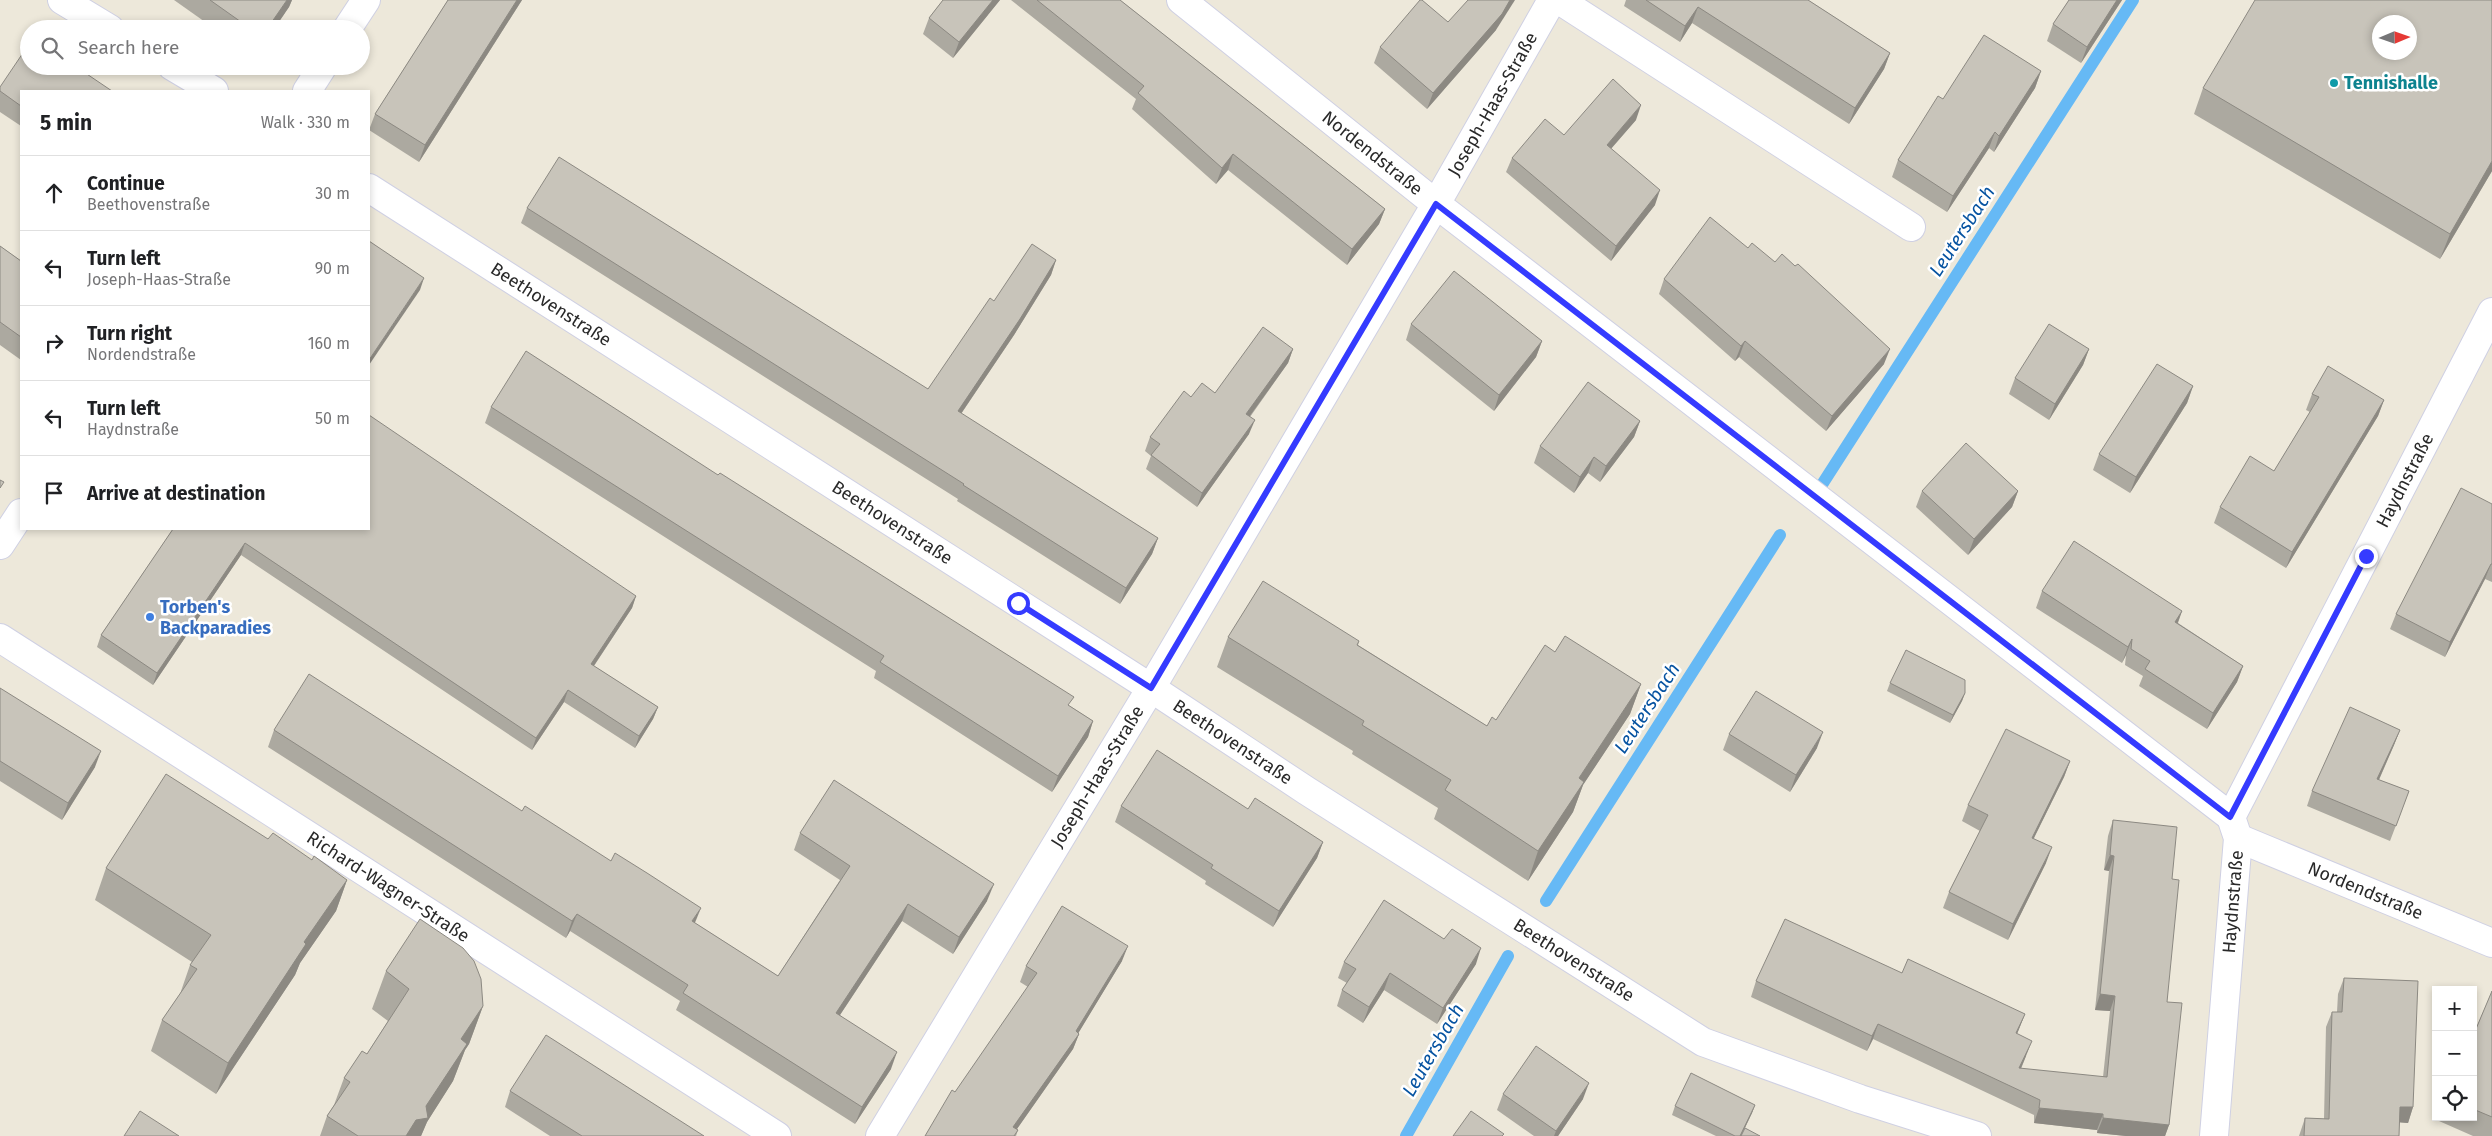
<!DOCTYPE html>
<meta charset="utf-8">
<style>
body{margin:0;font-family:"Fira Sans",sans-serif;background:#f6f6f6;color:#202124}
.controls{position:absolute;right:15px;bottom:15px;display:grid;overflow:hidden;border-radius:0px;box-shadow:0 2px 8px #0003}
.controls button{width:45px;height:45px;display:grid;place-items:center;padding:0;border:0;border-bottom:1px solid #e0e0e0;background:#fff;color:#202124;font:25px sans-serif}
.compass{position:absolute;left:2372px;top:15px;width:45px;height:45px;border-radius:50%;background:#fff;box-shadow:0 2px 8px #0003;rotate:88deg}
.stop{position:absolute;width:15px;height:15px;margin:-11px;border:4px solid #353bff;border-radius:50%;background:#fff}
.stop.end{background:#353bff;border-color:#fff;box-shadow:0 1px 5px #0008}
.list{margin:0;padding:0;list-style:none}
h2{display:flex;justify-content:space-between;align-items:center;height:65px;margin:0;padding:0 20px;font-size:21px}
h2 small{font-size:16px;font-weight:400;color:#757577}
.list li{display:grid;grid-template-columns:32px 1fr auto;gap:15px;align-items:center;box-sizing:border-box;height:75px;padding:0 20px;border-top:1px solid #e0e0e0}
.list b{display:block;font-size:19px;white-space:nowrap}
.list p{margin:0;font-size:16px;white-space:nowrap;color:#757577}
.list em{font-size:16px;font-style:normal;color:#757577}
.icon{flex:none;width:28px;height:28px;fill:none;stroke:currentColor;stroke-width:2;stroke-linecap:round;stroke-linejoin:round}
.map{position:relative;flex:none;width:2492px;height:1136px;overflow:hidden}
.search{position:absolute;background:#fff;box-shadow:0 2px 8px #0003;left:20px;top:20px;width:350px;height:55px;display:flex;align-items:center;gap:12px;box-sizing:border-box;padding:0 18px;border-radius:28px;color:#757577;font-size:19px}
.panel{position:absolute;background:#fff;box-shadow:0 2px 8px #0003;left:20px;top:90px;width:350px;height:440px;border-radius:0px}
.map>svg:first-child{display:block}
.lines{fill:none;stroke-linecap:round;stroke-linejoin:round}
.stream{stroke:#66b9f5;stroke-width:12}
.minor-casing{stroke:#cfd0e3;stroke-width:30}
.minor{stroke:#fff;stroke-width:28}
.wall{fill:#aca9a0}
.shaded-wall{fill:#8c8982}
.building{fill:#c8c4ba;stroke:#8c8982;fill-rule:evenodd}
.route{stroke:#353bff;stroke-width:6}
.culture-dot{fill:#0f9aa8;stroke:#fff;stroke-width:2}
.shop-dot{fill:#3f7fe0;stroke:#fff;stroke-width:2}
.labels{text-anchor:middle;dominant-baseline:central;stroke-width:5;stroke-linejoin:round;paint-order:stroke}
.culture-label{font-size:18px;font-weight:bold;fill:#0d838f;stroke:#fff;text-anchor:start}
.street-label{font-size:18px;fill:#292929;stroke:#fff}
.shop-label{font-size:18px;font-weight:bold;fill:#366cbe;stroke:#fff;text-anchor:start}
.water-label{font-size:19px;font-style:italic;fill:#0653a1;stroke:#fff}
</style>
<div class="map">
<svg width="2492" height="1136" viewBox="0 0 2492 1136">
<rect width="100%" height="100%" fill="#ede8da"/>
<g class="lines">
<g class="stream">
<path d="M 1823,483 L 2133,0"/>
<path d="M 1546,901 L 1780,535"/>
<path d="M 1406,1136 L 1508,956"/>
</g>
<defs>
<g id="minor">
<path d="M 62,0 L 110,29"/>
<path id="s1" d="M 1181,0 L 1436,204 L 2231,817"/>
<path d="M 1559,0 L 1911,227"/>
<path d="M 347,29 L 366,0"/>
<path d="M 172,66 L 214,91"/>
<path d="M 307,91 L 323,66"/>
<path id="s2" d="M 369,188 L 1151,688 L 1307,791 L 1703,1042 L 1860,1099 L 1977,1136"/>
<path d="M 0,545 L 21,513"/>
<path id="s3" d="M 0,638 L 777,1136"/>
<path id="s4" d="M 2238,838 L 2492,943"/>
<path id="s5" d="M 880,1136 L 1151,688 L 1436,204 L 1552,0"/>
<path id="s6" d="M 2214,1136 L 2238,838 L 2231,817 L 2492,312"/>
</g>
</defs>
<use href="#minor" class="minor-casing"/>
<use href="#minor" class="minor"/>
</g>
<g class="wall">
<path d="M 174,0 L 292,0 L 289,7 L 274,29 L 215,29 Z"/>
<path d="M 448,0 L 522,0 L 419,162 L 369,130 L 375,114 Z"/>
<path d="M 943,0 L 1000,0 L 953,58 L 923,34 L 929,18 Z"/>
<path d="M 1011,0 L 1120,0 L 1385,209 L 1379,224 L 1347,265 L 1228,170 L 1216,184 L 1132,109 L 1136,99 Z"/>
<path d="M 1626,0 L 1808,0 L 1890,53 L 1884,69 L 1849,124 L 1692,23 L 1680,42 L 1624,6 Z"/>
<path d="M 2069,0 L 2122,0 L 2081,63 L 2047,41 L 2053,24 Z"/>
<path d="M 1448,22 L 1496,30 L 1427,109 L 1374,63 L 1380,47 Z"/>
<path d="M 2041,71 L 2035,88 L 1994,152 L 1989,148 L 1947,212 L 1892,177 L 1898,160 L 1943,99 Z"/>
<path d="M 0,87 L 21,91 L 21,126 L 0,112 Z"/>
<path d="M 2203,88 L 2492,171 L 2440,259 L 2194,114 Z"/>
<path d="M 1636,120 L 1611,149 L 1655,205 L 1611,261 L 1506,172 L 1512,158 L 1564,135 Z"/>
<path d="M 527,208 L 928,389 L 994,301 L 1056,260 L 1051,275 L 1014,335 L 961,414 L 1158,538 L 1152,554 L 1120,604 L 957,501 L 958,499 L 521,223 Z"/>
<path d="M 0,246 L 21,261 L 21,360 L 0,345 Z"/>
<path d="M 1664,279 L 1884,364 L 1826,431 L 1739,357 L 1735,361 L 1659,294 Z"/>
<path d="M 1411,324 L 1542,341 L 1536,357 L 1494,411 L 1406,340 Z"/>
<path d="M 1293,349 L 1288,363 L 1250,417 L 1249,434 L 1197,507 L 1146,469 L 1151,456 L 1145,451 L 1150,437 L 1191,397 L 1215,393 Z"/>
<path d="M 2089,349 L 2083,365 L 2049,420 L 2009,394 L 2015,378 Z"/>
<path d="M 2193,386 L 2187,403 L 2130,493 L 2093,470 L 2099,454 Z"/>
<path d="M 2312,394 L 2384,400 L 2378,416 L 2286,568 L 2214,523 L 2220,507 L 2274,471 L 2310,412 L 2306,410 Z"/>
<path d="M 491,407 L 1070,706 L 1093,721 L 1088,737 L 1052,792 L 874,678 L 876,671 L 485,423 Z"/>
<path d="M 1640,421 L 1634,437 L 1600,482 L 1588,473 L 1574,493 L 1534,463 L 1540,446 Z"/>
<path d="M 1922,491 L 2018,491 L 2012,507 L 1968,555 L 1916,507 Z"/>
<path d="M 2492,504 L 2492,582 L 2485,579 L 2445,657 L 2390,629 L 2396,614 Z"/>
<path d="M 173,529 L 636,596 L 632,608 L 594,666 L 658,707 L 653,719 L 635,748 L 564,702 L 532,750 L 241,555 L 153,685 L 97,647 L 101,635 Z"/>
<path d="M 2042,591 L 2182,611 L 2178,623 L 2243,666 L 2237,682 L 2207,729 L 2139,686 L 2143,676 L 2125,665 L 2126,655 L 2122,663 L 2036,608 Z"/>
<path d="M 1228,637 L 1359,641 L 1358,645 L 1487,726 L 1496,720 L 1555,652 L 1641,684 L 1630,714 L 1583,785 L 1573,812 L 1528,881 L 1434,819 L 1438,808 L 1352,754 L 1353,751 L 1217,667 Z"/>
<path d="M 1890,683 L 1965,693 L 1962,701 L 1950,723 L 1887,691 Z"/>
<path d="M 0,688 L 95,767 L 62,820 L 0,781 Z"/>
<path d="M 274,730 L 695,923 L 778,976 L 840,880 L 794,850 L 800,833 L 987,901 L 953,954 L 902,921 L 840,1015 L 891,1069 L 855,1124 L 676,1010 L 680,1001 L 570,931 L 566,938 L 268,747 Z"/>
<path d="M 2400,730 L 2394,745 L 2379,780 L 2409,791 L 2390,841 L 2307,806 L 2312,791 Z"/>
<path d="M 1729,734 L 1817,748 L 1790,792 L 1723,750 Z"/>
<path d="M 2070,761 L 2064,777 L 2034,838 L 2046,863 L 2008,940 L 1943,908 L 1949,892 L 1980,831 L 1962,821 L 1968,805 Z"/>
<path d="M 1121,806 L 1248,809 L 1323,842 L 1317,858 L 1273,927 L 1205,884 L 1206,881 L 1115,822 Z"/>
<path d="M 2113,820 L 2172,879 L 2167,1002 L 2169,1125 L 2165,1136 L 2126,1136 L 2097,1133 L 2097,1130 L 2034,1123 L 2034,1115 L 1873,1039 L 1867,1051 L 1751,997 L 1756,981 L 1902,973 L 2025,1014 L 2017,1034 L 2026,1056 L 2021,1069 L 2103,1077 L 2110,1011 L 2095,1010 L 2109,871 L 2104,870 L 2108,836 Z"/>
<path d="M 268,839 L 312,860 L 347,880 L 336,911 L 300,963 L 295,975 L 216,1094 L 151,1051 L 162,1020 L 180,994 L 190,965 L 192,962 L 95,900 L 106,868 Z"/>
<path d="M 1122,961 L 1078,1033 L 1079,1034 L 1073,1049 L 1017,1129 L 1018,1130 L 1016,1136 L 925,1136 L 1028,987 L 1020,982 L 1026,966 Z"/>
<path d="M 1344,962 L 1476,964 L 1437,1024 L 1384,990 L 1363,1023 L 1337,1006 L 1342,990 L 1347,983 L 1338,978 Z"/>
<path d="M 386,971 L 483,1006 L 469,1044 L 465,1050 L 453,1081 L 427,1122 L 421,1136 L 320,1136 L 327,1116 L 334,1105 L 344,1078 L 367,1054 L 388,1021 L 372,1009 Z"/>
<path d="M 2344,978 L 2413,1107 L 2408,1123 L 2399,1122 L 2399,1136 L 2299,1136 L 2305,1118 L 2324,1119 L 2326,1027 L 2332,1012 L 2337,1012 L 2338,994 Z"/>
<path d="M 2492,991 L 2492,1136 L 2473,1136 L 2439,1121 L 2440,1117 L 2473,1117 L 2473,1036 Z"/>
<path d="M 510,1091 L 704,1136 L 550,1136 L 505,1107 Z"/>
<path d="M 1503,1094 L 1583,1099 L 1558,1136 L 1534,1136 L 1497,1110 Z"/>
<path d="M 1755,1105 L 1752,1113 L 1741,1136 L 1716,1136 L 1672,1115 L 1675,1106 Z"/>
</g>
<g class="shaded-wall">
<path d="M 287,0 L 292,0 L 289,7 L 274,29 L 267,29 Z"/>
<path d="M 517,0 L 522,0 L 419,162 L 425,145 Z"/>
<path d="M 993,0 L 1000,0 L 953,58 L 959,42 Z"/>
<path d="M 1510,0 L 1515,0 L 1496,30 L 1427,109 L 1433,93 Z"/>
<path d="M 2117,0 L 2122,0 L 2081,63 L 2087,47 Z"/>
<path d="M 1698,7 L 1692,23 L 1680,42 L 1685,26 Z"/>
<path d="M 1890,53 L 1884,69 L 1849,124 L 1855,108 Z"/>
<path d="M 2041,71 L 2035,88 L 1994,152 L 1999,136 Z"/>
<path d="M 1641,105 L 1636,120 L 1601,160 L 1607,145 Z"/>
<path d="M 1995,132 L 1989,148 L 1947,212 L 1953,196 Z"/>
<path d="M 1233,154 L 1228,170 L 1216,184 L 1222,168 Z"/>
<path d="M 2492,161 L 2492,171 L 2440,259 L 2450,234 Z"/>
<path d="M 1660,190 L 1655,205 L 1611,261 L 1616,246 Z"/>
<path d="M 1385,209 L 1379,224 L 1347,265 L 1352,249 Z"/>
<path d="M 1056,260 L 1051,275 L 1014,335 L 952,427 L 958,411 Z"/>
<path d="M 424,278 L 420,290 L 369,365 L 369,360 Z"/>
<path d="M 1542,341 L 1536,357 L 1494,411 L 1499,395 Z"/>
<path d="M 1745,341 L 1739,357 L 1735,361 L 1741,346 Z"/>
<path d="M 1293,349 L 1288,363 L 1241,428 L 1246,414 Z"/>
<path d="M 1890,349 L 1884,364 L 1826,431 L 1832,416 Z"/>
<path d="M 2089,349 L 2083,365 L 2049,420 L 2055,404 Z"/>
<path d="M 2193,386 L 2187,403 L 2130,493 L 2136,477 Z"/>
<path d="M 2384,400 L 2378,416 L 2286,568 L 2292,552 Z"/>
<path d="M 1255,420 L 1249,434 L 1197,507 L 1202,493 Z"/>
<path d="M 1640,421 L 1634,437 L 1600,482 L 1606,466 Z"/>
<path d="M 1594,457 L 1588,473 L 1574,493 L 1580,477 Z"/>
<path d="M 2018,491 L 2012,507 L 1968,555 L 1974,539 Z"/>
<path d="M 1158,538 L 1152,554 L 1120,604 L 1126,588 Z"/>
<path d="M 245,543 L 241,555 L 153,685 L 157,673 Z"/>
<path d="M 2491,564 L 2485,579 L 2445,657 L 2450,642 Z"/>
<path d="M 636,596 L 632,608 L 587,676 L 591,664 Z"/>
<path d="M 2182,611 L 2176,627 L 2175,622 Z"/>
<path d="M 2132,639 L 2126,655 L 2122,663 L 2128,647 Z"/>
<path d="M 2243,666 L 2237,682 L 2207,729 L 2213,713 Z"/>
<path d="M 1641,684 L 1630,714 L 1583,785 L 1573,812 L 1528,881 L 1538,851 L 1579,778 Z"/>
<path d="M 568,690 L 564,702 L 532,750 L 536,738 Z"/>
<path d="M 1965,693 L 1962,701 L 1950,723 L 1953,715 Z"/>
<path d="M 658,707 L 653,719 L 635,748 L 639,736 Z"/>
<path d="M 1093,721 L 1088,737 L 1052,792 L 1058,776 Z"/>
<path d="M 2400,730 L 2394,745 L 2372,795 L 2377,779 Z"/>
<path d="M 1823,732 L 1817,748 L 1790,792 L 1796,775 Z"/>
<path d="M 101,751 L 95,767 L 62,820 L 68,803 Z"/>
<path d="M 2070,761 L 2064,777 L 2026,854 L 2032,838 Z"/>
<path d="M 1323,842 L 1317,858 L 1273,927 L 1279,911 Z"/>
<path d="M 2052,847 L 2046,863 L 2008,940 L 2013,924 Z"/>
<path d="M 2110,855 L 2114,856 L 2109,871 L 2104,870 Z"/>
<path d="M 347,880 L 336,911 L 300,963 L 295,975 L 216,1094 L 228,1063 L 304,942 Z"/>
<path d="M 994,884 L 987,901 L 953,954 L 959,937 Z"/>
<path d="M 908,904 L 902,921 L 830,1030 L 836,1013 Z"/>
<path d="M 701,908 L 694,925 L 692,921 Z"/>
<path d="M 577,914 L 570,931 L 566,938 L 572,921 Z"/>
<path d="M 1128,946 L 1122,961 L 1073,1042 L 1079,1034 L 1073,1049 L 1012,1136 L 1013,1127 L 1076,1031 Z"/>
<path d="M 1481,948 L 1476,964 L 1437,1024 L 1443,1008 Z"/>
<path d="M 1390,973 L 1384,990 L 1363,1023 L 1369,1007 Z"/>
<path d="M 2100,994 L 2115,996 L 2110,1011 L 2095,1010 Z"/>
<path d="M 483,1006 L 469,1044 L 465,1050 L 453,1081 L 427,1122 L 421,1136 L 406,1136 L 461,1039 Z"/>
<path d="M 2025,1014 L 2019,1029 L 2011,1048 L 2016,1033 Z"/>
<path d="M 1878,1024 L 1873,1039 L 1867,1051 L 1872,1036 Z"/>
<path d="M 2032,1041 L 2026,1056 L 2014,1084 L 2019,1068 Z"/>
<path d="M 897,1052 L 891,1069 L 855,1124 L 862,1107 Z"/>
<path d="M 1589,1083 L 1583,1099 L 1558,1136 L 1554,1136 L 1556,1131 Z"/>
<path d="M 1755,1105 L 1752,1113 L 1741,1136 L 1740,1136 Z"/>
<path d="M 2400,1107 L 2413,1107 L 2408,1123 L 2394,1122 Z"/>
<path d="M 2039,1108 L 2103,1114 L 2097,1130 L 2034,1123 Z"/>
<path d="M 2103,1118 L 2169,1125 L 2165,1136 L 2126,1136 L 2097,1133 Z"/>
</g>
<g class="building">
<path d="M 210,0 L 287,0 L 267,29 L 251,29 Z"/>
<path d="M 448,0 L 517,0 L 425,145 L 375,114 Z"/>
<path d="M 943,0 L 993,0 L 959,42 L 929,18 Z"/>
<path d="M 1037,0 L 1120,0 L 1385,209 L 1352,249 L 1233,154 L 1222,168 L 1138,93 L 1144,86 Z"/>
<path d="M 1420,0 L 1422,0 L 1448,22 L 1468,0 L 1510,0 L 1502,14 L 1433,93 L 1380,47 Z"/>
<path d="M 1646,0 L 1808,0 L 1890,53 L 1855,108 L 1698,7 L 1685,26 Z"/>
<path d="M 2069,0 L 2117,0 L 2087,47 L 2053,24 Z"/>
<path d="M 2255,0 L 2492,0 L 2492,161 L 2450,234 L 2203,88 ZM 2380,22 L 2410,22 L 2410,52 L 2380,52 Z"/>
<path d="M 1984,35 L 2041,71 L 1999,136 L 1995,132 L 1953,196 L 1898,160 L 1938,96 L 1943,99 Z"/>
<path d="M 29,44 L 29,66 L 75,66 L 112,91 L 21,91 L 21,106 L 0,91 L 0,87 Z"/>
<path d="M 1613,79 L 1641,105 L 1607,145 L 1660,190 L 1616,246 L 1512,158 L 1545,119 L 1564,135 Z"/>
<path d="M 559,157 L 928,389 L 990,298 L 994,301 L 1032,244 L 1056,260 L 1020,319 L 958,411 L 1158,538 L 1126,588 L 963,485 L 964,484 L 527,208 Z"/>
<path d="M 1710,217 L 1748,248 L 1752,243 L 1775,262 L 1782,254 L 1795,266 L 1798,264 L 1890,349 L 1832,416 L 1745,341 L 1741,346 L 1664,279 Z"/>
<path d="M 369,241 L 424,278 L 369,360 Z"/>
<path d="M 0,246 L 21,261 L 21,337 L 0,322 Z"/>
<path d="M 1454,271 L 1542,341 L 1499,395 L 1411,324 Z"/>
<path d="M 2049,324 L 2089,349 L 2055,404 L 2015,378 Z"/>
<path d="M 1263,327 L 1293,349 L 1246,414 L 1255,420 L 1202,493 L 1151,455 L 1160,444 L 1150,437 L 1184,391 L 1191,397 L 1202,383 L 1215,393 Z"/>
<path d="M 526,351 L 718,475 L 720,473 L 1074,697 L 1068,705 L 1093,721 L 1058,776 L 880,662 L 884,656 L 491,407 Z"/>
<path d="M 2157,364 L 2193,386 L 2136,477 L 2099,454 Z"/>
<path d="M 2328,366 L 2384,400 L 2292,552 L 2220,507 L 2250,456 L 2274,471 L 2319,397 L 2312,394 Z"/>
<path d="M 1588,382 L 1640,421 L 1606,466 L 1594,457 L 1580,477 L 1540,446 Z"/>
<path d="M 369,415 L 636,596 L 591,664 L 658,707 L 639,736 L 568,690 L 536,738 L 245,543 L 157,673 L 101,635 L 173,529 L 369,529 Z"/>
<path d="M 1966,443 L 2018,491 L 1974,539 L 1922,491 Z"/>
<path d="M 0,480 L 4,482 L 0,488 Z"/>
<path d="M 2461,488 L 2492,504 L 2492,564 L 2491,564 L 2450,642 L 2396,614 Z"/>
<path d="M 2074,541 L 2182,611 L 2175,622 L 2243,666 L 2213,713 L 2145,669 L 2150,661 L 2131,649 L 2132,639 L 2128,647 L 2042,591 Z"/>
<path d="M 1263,581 L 1359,641 L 1357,645 L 1487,726 L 1492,717 L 1496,720 L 1545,645 L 1555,652 L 1565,636 L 1641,684 L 1579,778 L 1584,782 L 1538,851 L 1445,790 L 1451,780 L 1362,725 L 1364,721 L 1228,637 Z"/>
<path d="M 1906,650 L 1965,680 L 1965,693 L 1953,715 L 1890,683 Z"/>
<path d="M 309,674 L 522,811 L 525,806 L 611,861 L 615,853 L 647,873 L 701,908 L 692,921 L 778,976 L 850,866 L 800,833 L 834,780 L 994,884 L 959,937 L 908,904 L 836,1013 L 897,1052 L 862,1107 L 683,993 L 688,985 L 577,914 L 572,921 L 274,730 Z"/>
<path d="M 0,688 L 101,751 L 68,803 L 0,761 Z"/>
<path d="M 1756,691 L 1823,732 L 1796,775 L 1729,734 Z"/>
<path d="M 2350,707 L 2400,730 L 2377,779 L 2409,791 L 2396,826 L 2312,791 Z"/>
<path d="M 2006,729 L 2070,761 L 2032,838 L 2052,847 L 2013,924 L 1949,892 L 1988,815 L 1968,805 Z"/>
<path d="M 1157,750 L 1248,809 L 1255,798 L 1323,842 L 1279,911 L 1211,868 L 1213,865 L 1121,806 Z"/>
<path d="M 166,774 L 268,839 L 273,833 L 312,860 L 314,856 L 347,880 L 304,942 L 306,944 L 228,1063 L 162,1020 L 197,969 L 190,965 L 211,935 L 106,868 Z"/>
<path d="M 2113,820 L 2177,827 L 2172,879 L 2179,880 L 2167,1002 L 2182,1003 L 2169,1125 L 2103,1118 L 2103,1114 L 2039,1108 L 2040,1100 L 1878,1024 L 1872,1036 L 1756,981 L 1785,919 L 1902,973 L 1908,959 L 2025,1014 L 2016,1033 L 2032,1041 L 2019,1068 L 2107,1077 L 2115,996 L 2100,994 L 2114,856 L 2110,855 Z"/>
<path d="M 1384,900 L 1444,939 L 1452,929 L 1481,948 L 1443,1008 L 1390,973 L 1369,1007 L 1342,990 L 1356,969 L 1344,962 Z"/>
<path d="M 1062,906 L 1128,946 L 1076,1031 L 1079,1034 L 1013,1127 L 1018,1130 L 1014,1136 L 925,1136 L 952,1090 L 955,1092 L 1037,973 L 1026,966 Z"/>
<path d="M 420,919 L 463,948 L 474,961 L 481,979 L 483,1006 L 461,1039 L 467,1044 L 426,1106 L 428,1118 L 416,1120 L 406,1136 L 358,1136 L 327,1116 L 350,1082 L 344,1078 L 362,1051 L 367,1054 L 409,989 L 386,971 Z"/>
<path d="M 2344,978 L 2418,981 L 2413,1107 L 2400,1107 L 2399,1136 L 2304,1136 L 2305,1118 L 2329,1119 L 2332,1012 L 2342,1012 Z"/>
<path d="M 2492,991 L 2492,1117 L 2473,1109 L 2473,1036 Z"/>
<path d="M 546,1035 L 704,1136 L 582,1136 L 510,1091 Z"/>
<path d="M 1536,1046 L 1589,1083 L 1556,1131 L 1503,1094 Z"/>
<path d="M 1691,1073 L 1755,1105 L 1740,1136 L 1735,1136 L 1675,1106 Z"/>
<path d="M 140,1111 L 179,1136 L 124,1136 Z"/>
<path d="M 1471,1111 L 1504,1134 L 1502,1136 L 1453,1136 Z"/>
<path d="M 1745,1128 L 1760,1136 L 1741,1136 Z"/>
</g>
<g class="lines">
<path class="route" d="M 1018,603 L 1151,688 L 1436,204 L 2230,817 L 2366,556"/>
</g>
<circle class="culture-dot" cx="2334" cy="83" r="5"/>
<circle class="shop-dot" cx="150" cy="617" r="5"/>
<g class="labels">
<g class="culture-label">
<text x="2344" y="83">Tennishalle</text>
</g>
<g class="street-label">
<text stroke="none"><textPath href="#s5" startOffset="1200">Joseph-Haas-Straße</textPath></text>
<text stroke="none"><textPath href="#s1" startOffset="245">Nordendstraße</textPath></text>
<text stroke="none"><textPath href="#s2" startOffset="216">Beethovenstraße</textPath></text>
<text stroke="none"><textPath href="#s6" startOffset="700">Haydnstraße</textPath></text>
<text stroke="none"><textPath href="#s2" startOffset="621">Beethovenstraße</textPath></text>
<text stroke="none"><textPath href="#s2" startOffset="1026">Beethovenstraße</textPath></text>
<text stroke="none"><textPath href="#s5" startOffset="420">Joseph-Haas-Straße</textPath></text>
<text stroke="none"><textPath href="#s3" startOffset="461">Richard-Wagner-Straße</textPath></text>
<text stroke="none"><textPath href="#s4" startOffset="138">Nordendstraße</textPath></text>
<text stroke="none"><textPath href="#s6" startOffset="235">Haydnstraße</textPath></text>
<text stroke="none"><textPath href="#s2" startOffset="1431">Beethovenstraße</textPath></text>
</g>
<g class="shop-label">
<text x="160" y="607">Torben's<tspan x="160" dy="21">Backparadies</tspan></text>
</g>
<g class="water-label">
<text transform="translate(1962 231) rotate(-57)">Leutersbach</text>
<text transform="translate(1647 708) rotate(-57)">Leutersbach</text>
<text transform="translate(1433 1050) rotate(-60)">Leutersbach</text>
</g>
</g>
</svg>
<div class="controls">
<button>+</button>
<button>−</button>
<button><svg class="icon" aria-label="locate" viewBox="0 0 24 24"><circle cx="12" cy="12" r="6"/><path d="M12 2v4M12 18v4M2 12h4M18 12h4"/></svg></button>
</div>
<svg class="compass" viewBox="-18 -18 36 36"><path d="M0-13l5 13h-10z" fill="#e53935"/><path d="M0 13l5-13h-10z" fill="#757577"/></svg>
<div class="stop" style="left:1018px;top:603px"></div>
<div class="stop end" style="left:2366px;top:556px"></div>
<div class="search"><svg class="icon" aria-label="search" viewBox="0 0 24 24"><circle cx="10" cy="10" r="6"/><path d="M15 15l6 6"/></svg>Search here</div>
<section class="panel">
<h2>5 min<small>Walk · 330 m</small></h2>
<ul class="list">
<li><svg class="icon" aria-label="ahead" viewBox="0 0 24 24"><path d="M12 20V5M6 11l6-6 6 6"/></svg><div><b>Continue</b><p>Beethovenstraße</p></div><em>30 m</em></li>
<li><svg class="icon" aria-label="left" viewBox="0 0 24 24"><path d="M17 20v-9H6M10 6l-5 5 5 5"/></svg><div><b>Turn left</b><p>Joseph-Haas-Straße</p></div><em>90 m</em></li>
<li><svg class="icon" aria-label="right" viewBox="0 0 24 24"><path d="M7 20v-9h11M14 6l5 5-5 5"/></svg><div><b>Turn right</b><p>Nordendstraße</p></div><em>160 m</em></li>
<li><svg class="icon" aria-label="left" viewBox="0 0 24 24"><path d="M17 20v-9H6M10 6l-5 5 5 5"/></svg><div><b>Turn left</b><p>Haydnstraße</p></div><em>50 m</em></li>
<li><svg class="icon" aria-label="arrive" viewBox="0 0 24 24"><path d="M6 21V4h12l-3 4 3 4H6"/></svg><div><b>Arrive at destination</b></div></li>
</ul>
</section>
</div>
